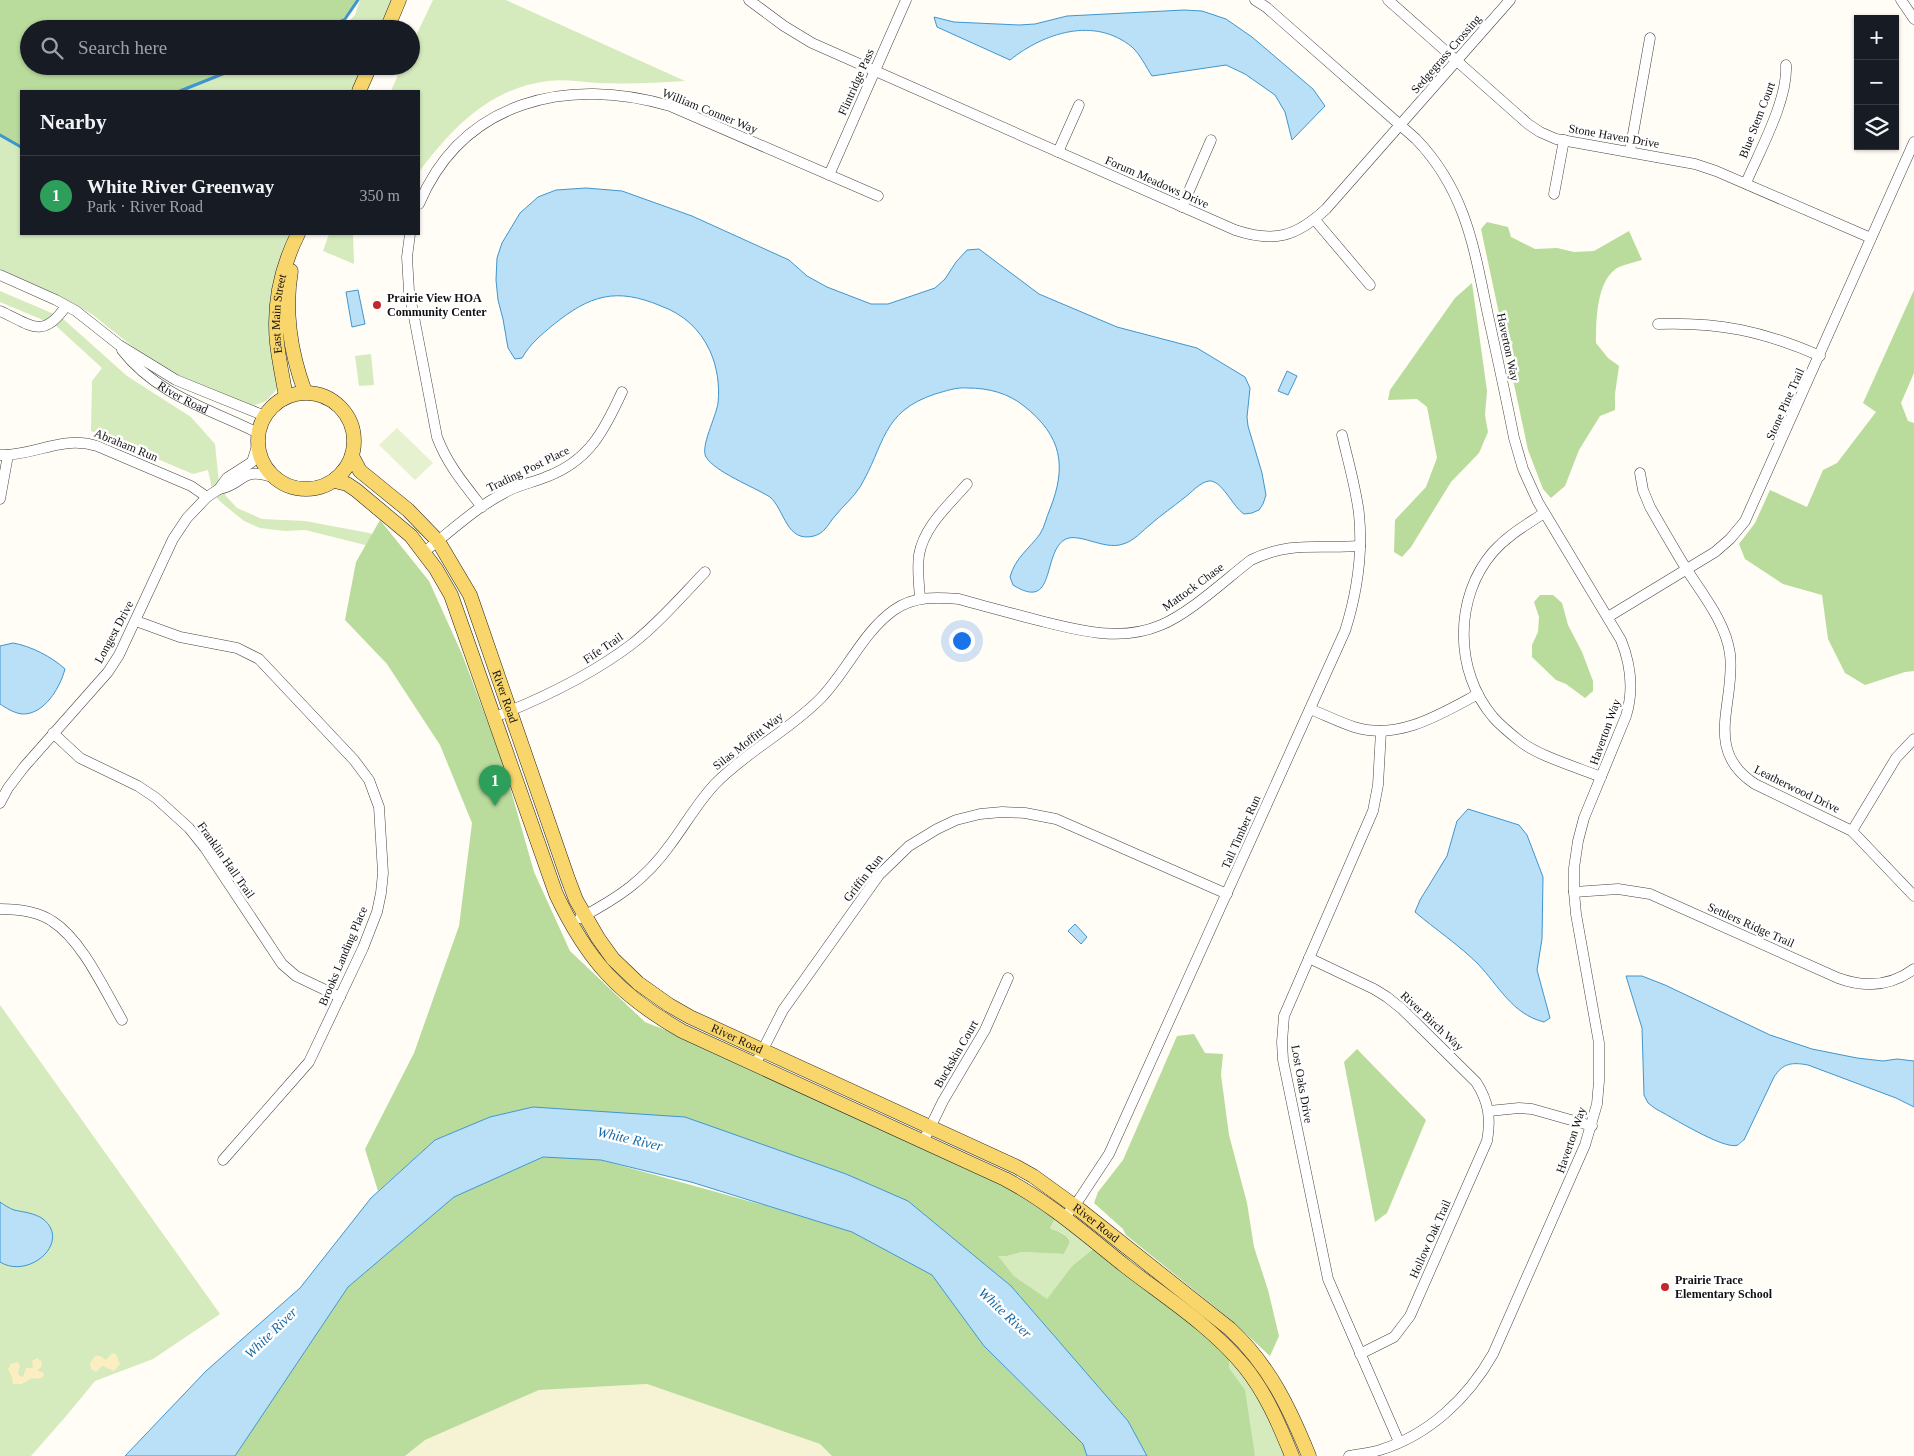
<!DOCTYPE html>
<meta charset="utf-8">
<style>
body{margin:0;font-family:"Times New Roman",serif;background:#242831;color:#f1f3f6}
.controls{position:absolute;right:15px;top:15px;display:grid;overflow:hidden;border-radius:0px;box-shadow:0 1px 4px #0004}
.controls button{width:45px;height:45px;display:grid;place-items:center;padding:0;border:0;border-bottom:1px solid #363941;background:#171b24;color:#f1f3f6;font:25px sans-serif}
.you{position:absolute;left:961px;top:640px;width:18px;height:18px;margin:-12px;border:4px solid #fff;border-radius:50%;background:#1a73e8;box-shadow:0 0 0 8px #1a73e833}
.badge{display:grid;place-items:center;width:32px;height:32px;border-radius:50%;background:#1a73e8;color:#fff;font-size:16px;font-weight:700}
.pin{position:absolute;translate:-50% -41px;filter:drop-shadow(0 1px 2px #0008)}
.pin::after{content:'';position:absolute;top:26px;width:18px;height:15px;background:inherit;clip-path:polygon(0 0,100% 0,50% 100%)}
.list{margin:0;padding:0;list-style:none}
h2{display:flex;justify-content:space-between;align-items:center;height:65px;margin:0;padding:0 20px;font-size:21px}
h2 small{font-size:16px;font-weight:400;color:#9ea1a6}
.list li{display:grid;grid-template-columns:32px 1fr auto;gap:15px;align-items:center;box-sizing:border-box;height:80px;padding:0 20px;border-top:1px solid #363941}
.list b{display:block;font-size:19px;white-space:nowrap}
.list p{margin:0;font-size:16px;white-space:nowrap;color:#9ea1a6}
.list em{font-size:16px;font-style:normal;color:#9ea1a6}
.icon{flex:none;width:28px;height:28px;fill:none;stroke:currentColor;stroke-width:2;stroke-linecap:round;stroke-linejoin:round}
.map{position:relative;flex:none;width:1914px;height:1456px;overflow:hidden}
.search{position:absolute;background:#171b24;box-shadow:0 1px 4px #0004;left:20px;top:20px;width:400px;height:55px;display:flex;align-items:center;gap:12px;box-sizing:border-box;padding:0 18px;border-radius:28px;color:#9ea1a6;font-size:19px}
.panel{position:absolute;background:#171b24;box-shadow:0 1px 4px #0004;left:20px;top:90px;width:400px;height:145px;border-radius:0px}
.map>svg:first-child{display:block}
.farmland{fill:#f6f3d4}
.green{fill:#d5ebbd}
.forest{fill:#b9dc9c}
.sand{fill:#fbeec1}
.pitch{fill:#e6f2cf}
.water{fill:#b9e0f7;stroke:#3f96cf}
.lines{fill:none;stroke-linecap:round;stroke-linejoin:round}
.stream{stroke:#3f96cf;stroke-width:3}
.minor-casing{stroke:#444;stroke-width:11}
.major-casing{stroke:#222;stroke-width:15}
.minor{stroke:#fff;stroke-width:10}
.major{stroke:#f9d66b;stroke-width:14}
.poi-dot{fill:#c4262e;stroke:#fff;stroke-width:2}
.labels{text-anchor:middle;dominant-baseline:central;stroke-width:5;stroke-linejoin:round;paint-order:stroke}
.street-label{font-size:12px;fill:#111;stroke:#fff}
.poi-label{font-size:12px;font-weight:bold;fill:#111;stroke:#fff;text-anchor:start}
.water-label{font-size:14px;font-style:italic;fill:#1768a6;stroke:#fff}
</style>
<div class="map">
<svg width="1914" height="1456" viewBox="0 0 1914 1456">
<rect width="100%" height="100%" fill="#fffdf5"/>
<path class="farmland" d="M 647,1384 L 820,1444 L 832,1456 L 404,1456 L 425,1440 L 539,1390 Z"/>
<g class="green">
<path d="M 360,0 L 394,0 L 381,29 L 341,29 L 355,15 Z"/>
<path d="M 433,0 L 506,0 L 685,81 C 656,83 627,84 598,83 C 581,82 565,79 548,81 C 490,88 452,128 419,172 L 419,91 L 391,91 L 402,66 L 411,66 L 411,46 Z"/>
<path d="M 249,66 L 365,66 L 354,91 L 180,91 L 225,73 Z"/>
<path d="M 0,135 L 21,147 L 21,234 L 293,234 L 277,389 L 266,401 L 253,406 L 172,373 L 133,347 L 93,315 L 73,303 L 0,269 Z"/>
<path d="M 329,234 L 353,234 L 354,264 L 323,251 Z"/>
<path d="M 0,291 L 61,317 L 127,376 L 191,417 L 215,444 L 219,483 L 226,496 L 237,508 L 262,519 L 305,521 L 369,533 L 387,539 L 406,580 L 407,608 L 435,677 L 458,708 L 464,731 L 494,793 L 504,820 L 503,839 L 496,861 L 497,869 L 517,899 L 524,920 L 524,942 L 505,1008 L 504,1054 L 510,1061 L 526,1068 L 598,1063 L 613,1064 L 644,1072 L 675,1070 L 715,1086 L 758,1095 L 774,1104 L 787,1117 L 798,1119 L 831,1120 L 844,1124 L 867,1156 L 921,1188 L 1007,1256 L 1022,1252 L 1064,1254 L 1070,1242 C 1067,1232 1058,1232 1050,1228 L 1055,1219 L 1093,1249 L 1072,1266 L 1047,1300 L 1014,1276 L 997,1256 L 919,1192 L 873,1168 L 856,1150 L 846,1134 L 838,1127 L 828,1125 L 785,1122 L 755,1098 L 715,1090 L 674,1073 L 643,1075 L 612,1070 L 524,1073 L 505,1066 L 497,1056 L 498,1006 L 518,940 L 517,922 L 511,902 L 490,870 L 490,859 L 496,839 L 496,820 L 458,732 L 452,710 L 430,679 L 401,609 L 400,581 L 392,561 L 377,548 L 305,530 L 285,531 L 260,528 L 244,521 L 223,504 L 213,494 L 208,470 L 193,474 L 91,431 L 92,381 L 102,368 L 55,325 L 0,302 Z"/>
<path d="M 371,354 L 374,385 L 359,386 L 355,356 Z"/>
<path d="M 0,1005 L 220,1314 L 153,1359 L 95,1381 L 67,1415 L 31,1456 L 0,1456 Z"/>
<path d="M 1230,1350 L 1292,1456 L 1254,1456 L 1255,1455 L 1229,1368 Z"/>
</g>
<g class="forest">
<path d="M 0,0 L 358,0 C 349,14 341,22 326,29 L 29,29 L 29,66 L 237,66 L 225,73 L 180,91 L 21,91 L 21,147 L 0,135 Z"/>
<path d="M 1487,222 L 1508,227 L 1511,237 L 1535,249 L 1557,248 L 1574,252 L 1594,251 L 1629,231 L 1642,260 C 1635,262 1626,264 1619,267 C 1596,279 1596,321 1596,343 L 1608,358 L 1619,366 L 1615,394 L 1615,410 L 1600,416 L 1579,450 L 1565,486 L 1551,498 L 1543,489 L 1528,450 L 1481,229 Z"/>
<path d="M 1472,283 L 1487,391 L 1485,415 L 1488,432 L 1479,453 L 1451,482 L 1411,547 L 1402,557 L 1394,552 L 1395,520 L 1426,487 L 1437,458 L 1427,407 L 1417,399 L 1388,400 L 1390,390 L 1455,298 Z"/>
<path d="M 1914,290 L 1914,373 L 1901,403 L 1908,421 L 1914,423 L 1914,671 L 1905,672 L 1865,685 L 1845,673 L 1828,639 L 1822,595 L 1783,584 L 1745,559 L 1739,544 L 1755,523 L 1770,490 L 1807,507 L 1823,470 L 1837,463 L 1876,412 L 1863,403 Z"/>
<path d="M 380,520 L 429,581 L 462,654 L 504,766 L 534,872 L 570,951 L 645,1022 L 755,1065 L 978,1168 L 1055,1219 L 1050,1228 C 1058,1232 1067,1233 1070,1242 L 1064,1254 L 1022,1252 L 1007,1256 L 998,1256 L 1014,1276 L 1047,1299 L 1072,1266 L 1093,1249 L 1230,1350 L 1229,1368 L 1245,1390 L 1255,1456 L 1147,1456 L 1128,1421 L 1011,1286 L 908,1201 L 846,1174 L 685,1118 L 533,1107 L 490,1117 L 435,1140 L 378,1191 L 365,1149 L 414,1053 L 459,926 L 472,823 L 440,745 L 387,664 L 345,620 L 356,562 Z"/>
<path d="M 1540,595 L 1553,595 L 1562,603 L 1568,625 L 1582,652 L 1593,681 L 1593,691 L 1585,698 L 1566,684 L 1556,680 L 1532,657 L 1532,645 L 1538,632 L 1539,617 L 1534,602 Z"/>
<path d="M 1194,1034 L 1205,1053 L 1223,1054 L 1221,1075 L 1229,1135 L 1247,1203 L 1254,1247 L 1268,1290 L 1279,1336 L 1270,1356 L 1231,1320 L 1126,1235 L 1123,1229 L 1094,1203 L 1098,1192 L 1123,1160 L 1177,1036 Z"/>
<path d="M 1357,1049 L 1426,1120 L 1387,1213 L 1375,1222 L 1344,1062 Z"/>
<path d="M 543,1157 L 601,1160 L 767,1206 L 852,1232 L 932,1275 L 984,1346 L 1083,1444 L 1087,1456 L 832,1456 L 820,1444 L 647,1384 L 539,1390 L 425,1440 L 405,1456 L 235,1456 L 348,1287 L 454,1197 Z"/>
</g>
<g class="sand">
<path d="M 112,1353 L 116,1354 L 120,1364 L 114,1371 L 102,1366 L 96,1372 L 91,1369 L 90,1363 L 95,1356 L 100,1356 L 106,1360 Z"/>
<path d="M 37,1358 L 41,1361 L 42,1366 L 37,1371 L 43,1372 L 44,1376 L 38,1379 L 32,1378 L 22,1384 L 13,1384 L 12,1377 L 8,1369 L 11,1364 L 18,1362 L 20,1366 L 18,1373 L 20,1376 L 23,1377 L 26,1368 L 33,1368 L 32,1361 Z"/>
</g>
<path class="pitch" d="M 397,428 L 433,463 L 415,480 L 379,445 Z"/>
<g class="water">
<path d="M 1184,10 L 1202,11 L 1226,19 L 1252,37 L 1313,89 L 1325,106 L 1292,140 L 1285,112 L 1275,95 L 1245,74 L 1226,65 L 1152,76 C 1146,67 1140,54 1132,47 C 1094,16 1044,33 1010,60 L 937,27 L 934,17 L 954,22 L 1019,25 L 1035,24 L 1067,16 Z"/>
<path d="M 586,188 L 622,191 L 692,216 L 789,260 L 807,276 L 827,287 L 871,304 L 888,304 L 935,288 L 945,279 L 956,262 L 967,250 L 979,249 L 1039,294 L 1117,327 L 1197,348 L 1245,377 L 1250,388 L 1247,417 L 1248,426 L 1262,473 L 1266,495 L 1263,504 L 1259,510 L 1252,513 L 1244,514 C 1232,506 1222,480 1209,481 C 1200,482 1191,493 1184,498 C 1173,507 1161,515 1151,524 C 1142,531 1134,541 1123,544 C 1104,551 1078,531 1064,540 C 1042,555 1056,612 1013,585 L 1010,577 C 1015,558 1029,549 1040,534 C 1045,526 1046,518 1050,509 C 1067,466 1062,436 1024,406 C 1008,393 988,388 968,388 C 956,387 946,391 935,394 C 881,412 885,445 860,487 C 853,498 843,506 835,516 C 828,524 825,533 814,536 C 786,543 785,510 770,497 C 754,487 715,472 706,457 C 700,447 716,417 718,403 C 720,386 717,366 710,351 C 700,329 683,314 661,306 C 616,287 590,295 553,325 C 541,335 530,344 522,358 L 515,359 L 508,348 L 503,319 L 498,300 L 496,280 L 497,258 L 502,243 L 520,213 L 538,197 L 556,190 Z"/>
<path d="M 358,290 L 365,324 L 352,327 L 346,292 Z"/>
<path d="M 1287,371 L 1297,376 L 1288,395 L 1278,391 Z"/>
<path d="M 13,643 C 31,646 52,657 65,669 C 60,688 44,715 22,714 C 14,713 6,708 0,704 L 0,646 Z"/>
<path d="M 1468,809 L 1519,825 L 1527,835 L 1543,877 L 1542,939 L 1537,970 L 1550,1018 L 1544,1022 C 1512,1014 1499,986 1478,964 C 1459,945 1435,929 1415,912 L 1420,900 L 1447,856 L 1457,821 Z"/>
<path d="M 1075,924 L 1087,937 L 1081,944 L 1068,931 Z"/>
<path d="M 1626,976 L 1642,976 L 1665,985 L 1770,1035 L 1812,1049 L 1857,1058 L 1883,1061 L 1897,1059 L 1914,1061 L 1914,1107 L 1896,1098 L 1808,1065 C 1792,1062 1783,1063 1774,1077 L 1744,1140 C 1743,1140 1738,1145 1738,1145 C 1725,1151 1670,1116 1656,1109 L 1648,1103 L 1644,1095 L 1642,1028 Z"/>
<path d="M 533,1107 L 685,1117 L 846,1174 L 908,1201 L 1011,1286 L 1128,1421 L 1147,1456 L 1087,1456 L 1083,1444 L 984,1346 L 932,1275 L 852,1232 L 691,1182 L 601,1160 L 543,1157 L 454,1197 L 348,1287 L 235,1456 L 125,1456 L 206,1371 L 300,1288 L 371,1198 L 435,1140 L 490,1117 Z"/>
<path d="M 0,1202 C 4,1205 9,1208 14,1210 C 23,1212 35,1213 43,1219 C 72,1242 29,1280 0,1262 Z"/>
</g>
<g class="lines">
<g class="stream">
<path d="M 326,29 L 345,19 L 358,0"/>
<path d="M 180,91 L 225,73 L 237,66"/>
<path d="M 0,135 L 21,147"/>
</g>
<defs>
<g id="minor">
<path d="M 749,0 L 784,26 L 812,43 L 1235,230 C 1274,243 1296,237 1326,209 L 1510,0"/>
<path d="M 1255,0 L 1266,7 L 1416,139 C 1466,191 1474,248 1488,315 C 1497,356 1506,397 1514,438 L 1523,469 L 1538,502 L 1621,640 C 1631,665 1634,690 1626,716 L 1584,818 L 1578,841 L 1574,868 L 1574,892 L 1576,914 L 1599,1043 L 1599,1081 L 1597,1104 L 1585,1145 L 1493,1354 C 1468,1398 1429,1435 1380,1450 C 1370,1453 1359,1454 1349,1456"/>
<path d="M 1388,0 L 1528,124 L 1540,132 L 1556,139 L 1695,164 L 1716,171 L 1871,238"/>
<path d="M 1901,0 L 1914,19"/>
<path d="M 1630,151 L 1650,38"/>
<path d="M 1058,152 L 1079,105"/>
<path d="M 829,175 L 906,0"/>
<path d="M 1746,183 C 1760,150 1788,100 1786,65"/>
<path d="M 1554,194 L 1564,140"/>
<path d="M 419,204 C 463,100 568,76 670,106 L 878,196"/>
<path d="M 1182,207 L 1211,140"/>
<path d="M 1315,220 L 1370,285"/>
<path d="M 410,234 L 407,257 L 409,291 L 437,437 C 447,464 464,484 482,507"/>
<path d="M 0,275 L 56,300 L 76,311 L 119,345 L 176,380 L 265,416"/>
<path d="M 0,311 C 31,325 43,340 66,306"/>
<path d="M 1658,324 C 1719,322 1763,331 1820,356"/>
<path id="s1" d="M 122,350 C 157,395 210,409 258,433"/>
<path d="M 0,455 C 35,456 61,435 97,446 L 191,486 L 207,497"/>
<path d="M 1640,473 L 1643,490 L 1650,507 C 1662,528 1674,549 1687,570 C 1703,595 1726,623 1730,654 C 1736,702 1702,750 1755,784 L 1852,831 L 1914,896"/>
<path d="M 220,489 C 246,483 240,466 275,478"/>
<path d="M 0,499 L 8,455"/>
<path d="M 1544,513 C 1526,525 1508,535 1493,552 C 1454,597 1454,671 1493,717 C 1501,726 1512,735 1521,742 C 1539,756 1579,768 1601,777"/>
<path d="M 424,552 C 450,532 475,508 504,493 C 517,485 532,483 546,477 C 589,461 604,431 622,392"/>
<path d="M 920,598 C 919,584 917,569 919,555 C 924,526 949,505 967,484"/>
<path d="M 1608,617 L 1715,552 L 1730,539 L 1745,521 L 1914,142"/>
<path d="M 136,621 L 180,637 L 237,648 L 259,659 L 354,760 L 369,780 L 379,807 L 383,873 L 381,893 L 377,912 L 363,948 L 309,1062 L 223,1160"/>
<path d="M 1310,709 C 1325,715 1339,722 1354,727 C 1398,741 1441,714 1478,694"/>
<path d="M 495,717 C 543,698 590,676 632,644 C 659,623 682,596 705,572"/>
<path d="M 1381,731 L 1378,785 L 1373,811 L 1284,1016 L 1282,1042 L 1283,1060 L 1328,1279 L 1399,1442"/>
<path d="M 53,733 L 80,758 L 138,786 L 156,798 L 189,828 L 205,848 L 282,964 L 296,976 L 340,997"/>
<path d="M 0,803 L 8,788 L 24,767 L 108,672 L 119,655 L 173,539 L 187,518 L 207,497 L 219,489 L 227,478 L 252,462 L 258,443"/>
<path d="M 1852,831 L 1896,758 L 1914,739"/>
<path d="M 1574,892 L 1618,889 L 1650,894 L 1838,978 C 1865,988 1891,986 1914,969"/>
<path d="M 0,909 C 17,909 37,911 52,921 C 82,940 104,989 122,1020"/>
<path d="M 580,918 C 618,898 645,880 670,845 C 685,825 698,802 715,784 C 747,751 790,730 821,698 C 847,671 863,632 894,610 C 914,596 936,597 959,599 C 987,607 1014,614 1041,621 C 1081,631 1121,642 1161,625 C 1190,613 1225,580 1251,560 C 1290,541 1318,549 1360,546"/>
<path d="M 1309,958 L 1374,989 L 1387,997 L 1402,1009 L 1476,1082 C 1489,1102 1491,1119 1487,1141 L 1410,1316 L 1394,1337 L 1360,1354"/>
<path d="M 755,1065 L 783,1010 L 879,875 L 909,846 L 937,829 L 956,820 L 980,814 L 1002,812 L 1025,813 L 1056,819 L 1227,894"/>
<path d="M 1489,1111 L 1519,1108 L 1532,1109 L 1592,1126"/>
<path d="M 923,1142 L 943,1101 L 985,1030 L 1008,978"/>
<path d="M 1065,1217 L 1080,1198 L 1109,1154 L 1345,631 C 1357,593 1363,554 1359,514 C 1356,488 1348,461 1342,435"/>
</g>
<g id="major">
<path d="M 387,29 L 399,0"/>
<path d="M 359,91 L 370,66"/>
<path d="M 291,271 C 284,312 291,354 305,392"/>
<circle cx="306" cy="441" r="48"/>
<path id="s2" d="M 286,397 C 283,379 279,361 277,343 C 273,304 281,268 298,234"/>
<path id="s3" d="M 352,456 L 360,471 L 408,510 L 438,541 L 470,595 L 568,879 L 576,900 L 598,938 L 613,959 L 638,983 L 669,1005 L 690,1017 L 1017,1167 L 1033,1176 L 1080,1210 L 1230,1329 C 1269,1365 1289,1407 1309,1456"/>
<path d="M 335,481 L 347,484 L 356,490 L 411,536 L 436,569 L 451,595 L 556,894 C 587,960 619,995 682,1031 L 1005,1179 C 1049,1202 1086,1235 1125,1266 C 1165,1297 1211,1326 1244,1366 C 1266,1393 1279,1424 1292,1456"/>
</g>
</defs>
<use href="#minor" class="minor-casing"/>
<use href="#major" class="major-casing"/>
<use href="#minor" class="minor"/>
<use href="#major" class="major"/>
</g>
<g class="poi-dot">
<circle cx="377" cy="305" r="5"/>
<circle cx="1665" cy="1287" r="5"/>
</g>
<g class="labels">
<g class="street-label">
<text transform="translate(1446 54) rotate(-49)">Sedgegrass Crossing</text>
<text transform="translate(856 82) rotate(-66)">Flintridge Pass</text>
<text transform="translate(710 111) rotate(22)">William Conner Way</text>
<text transform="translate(1757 120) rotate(-69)">Blue Stem Court</text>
<text transform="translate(1614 136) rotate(10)">Stone Haven Drive</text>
<text transform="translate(1157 182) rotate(24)">Forum Meadows Drive</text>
<text stroke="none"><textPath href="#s2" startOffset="84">East Main Street</textPath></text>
<text transform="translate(1508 347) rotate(78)">Haverton Way</text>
<text stroke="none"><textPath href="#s1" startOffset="78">River Road</textPath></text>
<text transform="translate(1785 404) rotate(-66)">Stone Pine Trail</text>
<text transform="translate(126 445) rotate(22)">Abraham Run</text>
<text transform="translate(528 469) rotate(-26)">Trading Post Place</text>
<text transform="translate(1193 587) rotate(-36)">Mattock Chase</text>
<text transform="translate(114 632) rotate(-62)">Longest Drive</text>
<text transform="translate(603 648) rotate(-34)">Fife Trail</text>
<text stroke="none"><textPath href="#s3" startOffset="292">River Road</textPath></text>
<text transform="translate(1605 732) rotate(-70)">Haverton Way</text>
<text transform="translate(748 741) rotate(-38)">Silas Moffitt Way</text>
<text transform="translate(1797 789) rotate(26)">Leatherwood Drive</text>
<text transform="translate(1241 832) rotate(-66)">Tall Timber Run</text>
<text transform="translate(226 860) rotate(55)">Franklin Hall Trail</text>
<text transform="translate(863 878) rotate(-52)">Griffin Run</text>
<text transform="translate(1751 925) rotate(24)">Settlers Ridge Trail</text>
<text transform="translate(343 956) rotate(-67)">Brooks Landing Place</text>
<text transform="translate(1432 1021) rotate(43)">River Birch Way</text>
<text stroke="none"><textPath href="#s3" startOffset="726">River Road</textPath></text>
<text transform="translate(956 1054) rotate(-60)">Buckskin Court</text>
<text transform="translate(1302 1084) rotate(80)">Lost Oaks Drive</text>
<text transform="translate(1571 1140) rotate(-71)">Haverton Way</text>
<text stroke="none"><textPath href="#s3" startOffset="1131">River Road</textPath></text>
<text transform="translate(1430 1239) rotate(-66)">Hollow Oak Trail</text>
</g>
<g class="poi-label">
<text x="387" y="298">Prairie View HOA<tspan x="387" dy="14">Community Center</tspan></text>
<text x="1675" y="1280">Prairie Trace<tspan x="1675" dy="14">Elementary School</tspan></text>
</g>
<g class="water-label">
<text transform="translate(630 1139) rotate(13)">White River</text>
<text transform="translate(1005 1313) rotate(43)">White River</text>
<text transform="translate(271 1333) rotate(-44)">White River</text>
</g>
</g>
</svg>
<div class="controls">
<button>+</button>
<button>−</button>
<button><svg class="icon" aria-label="layers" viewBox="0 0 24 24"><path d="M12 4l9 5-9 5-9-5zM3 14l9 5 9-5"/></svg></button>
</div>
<div class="you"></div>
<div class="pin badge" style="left:495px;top:806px;background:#2e9e5b">1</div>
<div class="search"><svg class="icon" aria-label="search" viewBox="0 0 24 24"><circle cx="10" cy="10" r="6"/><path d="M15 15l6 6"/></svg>Search here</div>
<section class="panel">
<h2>Nearby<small></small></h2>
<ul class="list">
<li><span class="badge" style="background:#2e9e5b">1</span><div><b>White River Greenway</b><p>Park · River Road</p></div><em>350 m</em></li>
</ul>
</section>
</div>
